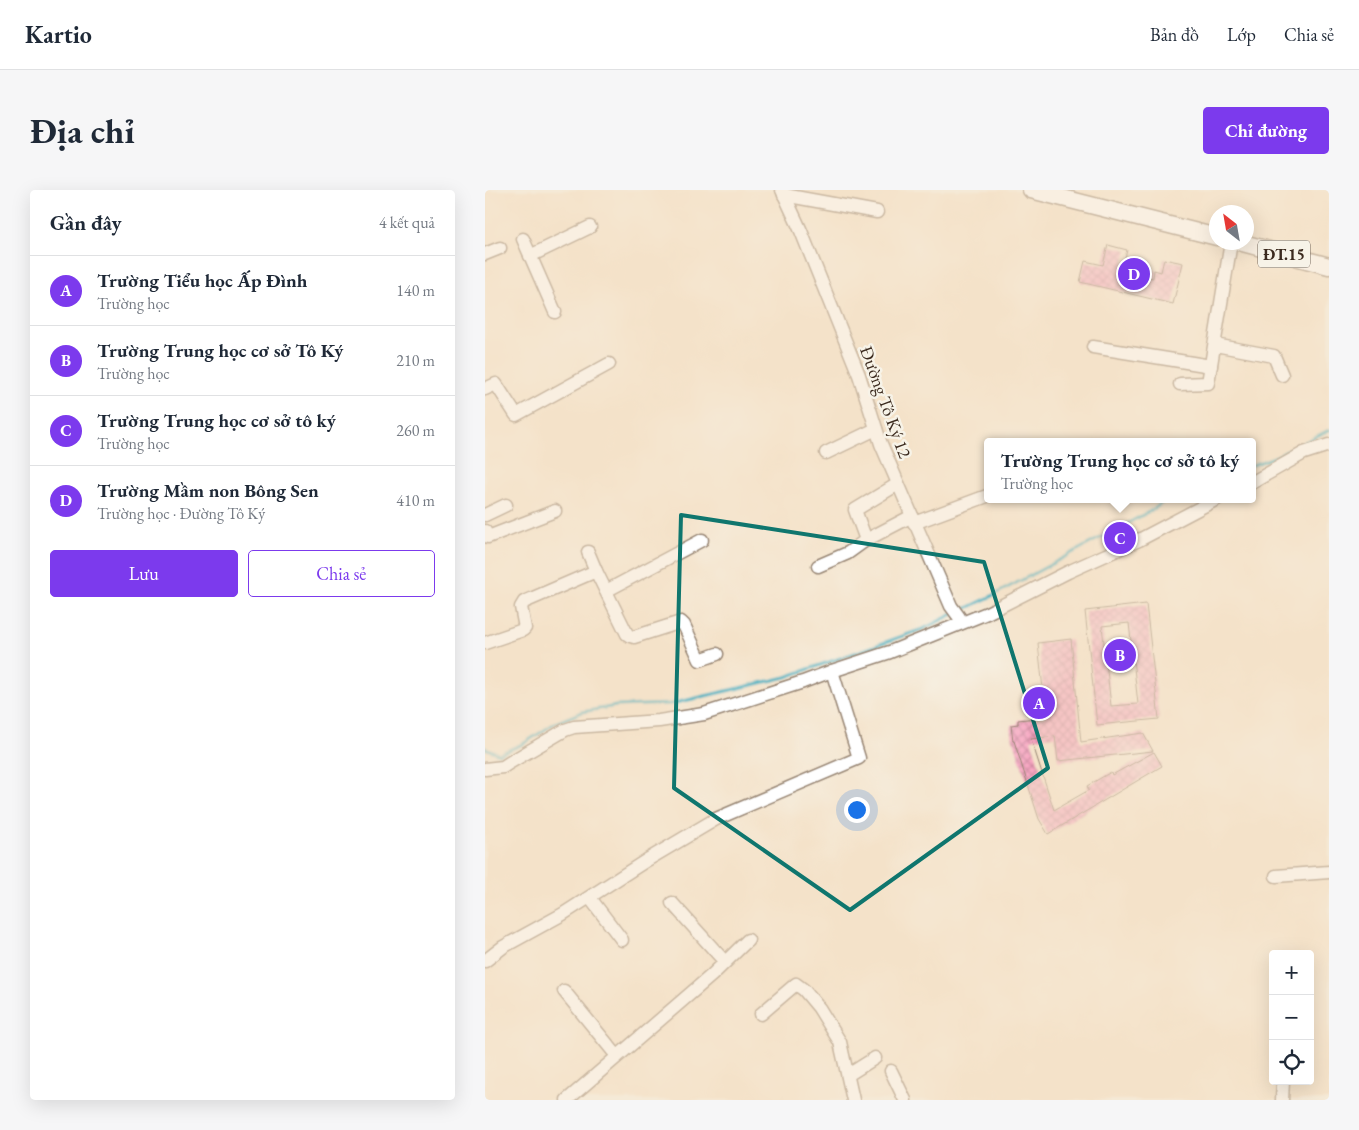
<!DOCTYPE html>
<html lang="vi">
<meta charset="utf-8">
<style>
body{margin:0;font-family:"EB Garamond",serif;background:#f6f6f7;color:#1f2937}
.controls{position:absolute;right:15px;bottom:15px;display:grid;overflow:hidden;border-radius:5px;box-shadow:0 5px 20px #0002}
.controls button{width:45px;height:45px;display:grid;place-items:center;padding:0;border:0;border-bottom:1px solid #e0e1e3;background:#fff;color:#1f2937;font:25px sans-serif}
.compass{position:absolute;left:724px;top:15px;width:45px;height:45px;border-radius:50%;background:#fff;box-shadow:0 5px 20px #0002;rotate:329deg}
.you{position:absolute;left:371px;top:619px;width:18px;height:18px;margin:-12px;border:4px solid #fff;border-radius:50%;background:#1a73e8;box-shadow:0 0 0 8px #1a73e833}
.badge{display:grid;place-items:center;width:32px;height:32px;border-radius:50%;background:#7c3aed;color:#fff;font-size:16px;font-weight:700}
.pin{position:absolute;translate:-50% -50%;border:2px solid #fff;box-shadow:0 1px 5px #0006}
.popup{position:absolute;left:499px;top:248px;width:272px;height:65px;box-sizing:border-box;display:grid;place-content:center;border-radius:5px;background:#fff;filter:drop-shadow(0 1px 4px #0005);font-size:16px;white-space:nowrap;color:#747a83}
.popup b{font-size:19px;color:#1f2937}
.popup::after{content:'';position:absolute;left:50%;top:100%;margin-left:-10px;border:10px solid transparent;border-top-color:#fff}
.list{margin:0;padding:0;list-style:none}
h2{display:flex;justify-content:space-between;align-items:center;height:65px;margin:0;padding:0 20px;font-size:21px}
h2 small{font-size:16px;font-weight:400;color:#747a83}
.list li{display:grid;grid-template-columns:32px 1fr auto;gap:15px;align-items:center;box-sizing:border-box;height:70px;padding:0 20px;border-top:1px solid #e0e1e3}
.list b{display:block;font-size:19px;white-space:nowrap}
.list p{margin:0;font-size:16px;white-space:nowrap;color:#747a83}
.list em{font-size:16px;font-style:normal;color:#747a83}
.actions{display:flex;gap:10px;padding:15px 20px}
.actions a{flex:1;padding:11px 0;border:1px solid #7c3aed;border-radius:5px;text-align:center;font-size:18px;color:#7c3aed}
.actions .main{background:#7c3aed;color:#fff}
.icon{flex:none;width:28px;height:28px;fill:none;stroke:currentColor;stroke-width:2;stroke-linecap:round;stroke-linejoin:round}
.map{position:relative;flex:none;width:844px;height:910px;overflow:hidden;border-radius:5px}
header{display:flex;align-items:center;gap:30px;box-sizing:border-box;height:70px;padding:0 25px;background:#fff;border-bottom:1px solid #e0e1e3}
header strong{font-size:24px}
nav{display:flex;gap:28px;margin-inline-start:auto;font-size:18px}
.intro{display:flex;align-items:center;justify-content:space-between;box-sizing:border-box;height:120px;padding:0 30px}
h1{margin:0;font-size:35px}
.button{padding:12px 22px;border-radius:5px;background:#7c3aed;color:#fff;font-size:18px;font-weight:700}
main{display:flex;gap:30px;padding:0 30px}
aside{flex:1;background:#fff;border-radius:5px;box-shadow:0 5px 20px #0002}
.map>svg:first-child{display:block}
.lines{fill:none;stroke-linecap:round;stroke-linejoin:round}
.stream{stroke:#3facbe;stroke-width:3}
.building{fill:url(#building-cross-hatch);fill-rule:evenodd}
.minor-casing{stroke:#988674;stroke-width:15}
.major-casing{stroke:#988674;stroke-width:19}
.minor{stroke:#fff;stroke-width:12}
.major{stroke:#fff;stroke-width:16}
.marked{fill:none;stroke:#0f766e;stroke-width:4;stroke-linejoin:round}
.labels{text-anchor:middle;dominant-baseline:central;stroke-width:5;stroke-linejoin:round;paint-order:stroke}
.shield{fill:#f7f3e8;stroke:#73665b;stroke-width:1}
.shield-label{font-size:16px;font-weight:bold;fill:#3b2a1e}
.street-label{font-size:18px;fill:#3b2a1e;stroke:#f7f3e8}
</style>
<header>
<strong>Kartio</strong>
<nav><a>Bản đồ</a><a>Lớp</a><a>Chia sẻ</a></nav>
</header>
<div class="intro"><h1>Địa chỉ</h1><a class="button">Chỉ đường</a></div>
<main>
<aside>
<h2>Gần đây<small>4 kết quả</small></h2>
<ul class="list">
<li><span class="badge">A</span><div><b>Trường Tiểu học Ấp Đình</b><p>Trường học</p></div><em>140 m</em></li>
<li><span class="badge">B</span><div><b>Trường Trung học cơ sở Tô Ký</b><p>Trường học</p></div><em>210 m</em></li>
<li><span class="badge">C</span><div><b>Trường Trung học cơ sở tô ký</b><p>Trường học</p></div><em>260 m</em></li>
<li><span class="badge">D</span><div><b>Trường Mầm non Bông Sen</b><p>Trường học · Đường Tô Ký</p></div><em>410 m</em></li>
</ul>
<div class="actions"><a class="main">Lưu</a><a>Chia sẻ</a></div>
</aside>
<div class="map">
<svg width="844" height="910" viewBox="0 0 844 910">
<defs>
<pattern id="building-cross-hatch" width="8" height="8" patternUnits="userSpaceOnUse" patternTransform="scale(1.25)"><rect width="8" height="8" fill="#f7a1bf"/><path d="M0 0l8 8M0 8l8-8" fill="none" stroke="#c9839b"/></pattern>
</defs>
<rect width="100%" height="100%" fill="#f7f3e8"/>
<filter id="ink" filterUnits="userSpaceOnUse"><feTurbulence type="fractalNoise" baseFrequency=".02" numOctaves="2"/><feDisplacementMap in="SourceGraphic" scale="10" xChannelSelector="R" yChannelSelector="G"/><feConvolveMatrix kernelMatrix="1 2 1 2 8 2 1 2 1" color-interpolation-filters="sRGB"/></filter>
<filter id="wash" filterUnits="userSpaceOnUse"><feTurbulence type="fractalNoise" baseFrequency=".0096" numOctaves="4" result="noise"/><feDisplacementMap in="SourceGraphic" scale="20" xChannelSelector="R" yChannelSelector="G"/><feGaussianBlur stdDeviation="1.12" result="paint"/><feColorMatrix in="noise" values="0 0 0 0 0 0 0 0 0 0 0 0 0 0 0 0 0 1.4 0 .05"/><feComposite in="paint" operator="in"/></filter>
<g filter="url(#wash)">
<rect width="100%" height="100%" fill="#f4e2c9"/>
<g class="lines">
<g class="stream">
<path d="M 768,275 L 792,266 L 844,240"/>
<path d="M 474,422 L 507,406 L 669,319 L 682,309"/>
<path d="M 0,558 L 14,564 L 38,554 L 70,533 L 97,522 L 131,516 L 186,514 L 301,487 L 438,439 L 468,424"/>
</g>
</g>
<g id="blocks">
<g class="building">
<path d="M 623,55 L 642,60 L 639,72 L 645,74 L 643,82 L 668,88 L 669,80 L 676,82 L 679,69 L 698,73 L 688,114 L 595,92 L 600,71 L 618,75 Z"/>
<path d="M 661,414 L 674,529 L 612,535 L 600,421 ZM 644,433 L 653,514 L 626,516 L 617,436 Z"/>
<path d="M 586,449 L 596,552 L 658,543 L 668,561 L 573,571 L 570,546 L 546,549 L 569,620 L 604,600 L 602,596 L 626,582 L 627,585 L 669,562 L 677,576 L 563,644 L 554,629 L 529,551 L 528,551 L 526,535 L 533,534 L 533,530 L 561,527 L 553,453 Z"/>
</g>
</g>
</g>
<g filter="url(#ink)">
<use href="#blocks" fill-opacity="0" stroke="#988674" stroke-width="1"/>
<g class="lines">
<defs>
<g id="minor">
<path d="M 297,0 L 316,41 L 374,185 L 396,254 L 466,416 L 474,427 L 476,433"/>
<path d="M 299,5 L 392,22"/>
<path d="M 38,49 L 70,122"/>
<path d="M 0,64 L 15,58"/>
<path d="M 45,66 L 105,37"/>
<path d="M 730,155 L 789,166 L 797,185"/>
<path d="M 608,157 L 726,176"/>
<path d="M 695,194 L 723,193 L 746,52"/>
<path d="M 0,199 L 11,194 L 31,225 L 124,174"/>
<path d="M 341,263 L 391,239"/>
<path d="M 768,292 L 819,263 L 844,255"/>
<path d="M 0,325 L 21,315"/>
<path d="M 429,333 L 502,306"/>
<path d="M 0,341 L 3,347 L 70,321"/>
<path d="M 381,350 L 370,320 L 413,294"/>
<path d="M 103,362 L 111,381"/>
<path d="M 333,376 L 363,363 L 381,350 L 427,326"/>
<path d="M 121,401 L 217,350"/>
<path d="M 0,453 L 38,440 L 40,438 L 36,417 L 39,412 L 111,381 L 142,444 L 145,446 L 149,447 L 196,432 L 199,435 L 215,470 L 232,464"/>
<path d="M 0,579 L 18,577 L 24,573 L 80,540 L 89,537 L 174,531 L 219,524 L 318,492 L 347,481 L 405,462 L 502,423 L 583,382 L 654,350 L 732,309"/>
<path d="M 791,686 L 844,682"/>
<path d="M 105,708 L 137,750"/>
<path d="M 187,713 L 240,772"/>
<path d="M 0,771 L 18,757 L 78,724 L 162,670 L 231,629 L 374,568 L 347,481"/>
<path d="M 79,801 L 132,866"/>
<path d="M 276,824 L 311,794 L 319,800 L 334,818 L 355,852 L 368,910"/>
<path d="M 406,881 L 420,910"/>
<path d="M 363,885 L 390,868"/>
<path d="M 82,910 L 227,785 L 263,750"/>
<path d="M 797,910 L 798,891"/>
</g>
<g id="major">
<path d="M 546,0 L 732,47"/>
<path d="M 754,52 L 844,76"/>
</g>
</defs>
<use href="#minor" class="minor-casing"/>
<use href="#major" class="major-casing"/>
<use href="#minor" class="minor"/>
<use href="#major" class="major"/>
</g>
</g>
<path d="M0 0H844V910H0ZM 196,325 L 499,372 L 563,578 L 365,720 L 189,598 Z" fill="#f4e2c9" fill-opacity=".55" fill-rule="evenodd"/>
<path class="marked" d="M 196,325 L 499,372 L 563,578 L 365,720 L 189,598 Z"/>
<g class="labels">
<rect class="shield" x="773" y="50.5" width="52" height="27" rx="4"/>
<g class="shield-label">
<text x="799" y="64">ĐT.15</text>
</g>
<g class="street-label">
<text transform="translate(401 212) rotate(70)">Đường Tô Ký 12</text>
</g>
</g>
</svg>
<div class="controls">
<button>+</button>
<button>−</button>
<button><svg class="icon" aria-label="locate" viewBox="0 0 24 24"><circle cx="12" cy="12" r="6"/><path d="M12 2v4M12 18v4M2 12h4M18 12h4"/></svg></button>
</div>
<svg class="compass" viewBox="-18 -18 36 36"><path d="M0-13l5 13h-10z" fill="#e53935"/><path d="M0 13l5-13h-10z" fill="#747a83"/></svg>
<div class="you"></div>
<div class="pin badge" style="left:554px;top:513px">A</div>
<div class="pin badge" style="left:635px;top:465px">B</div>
<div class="pin badge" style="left:635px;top:348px">C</div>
<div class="popup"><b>Trường Trung học cơ sở tô ký</b>Trường học</div>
<div class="pin badge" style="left:649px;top:84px">D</div>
</div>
</main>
